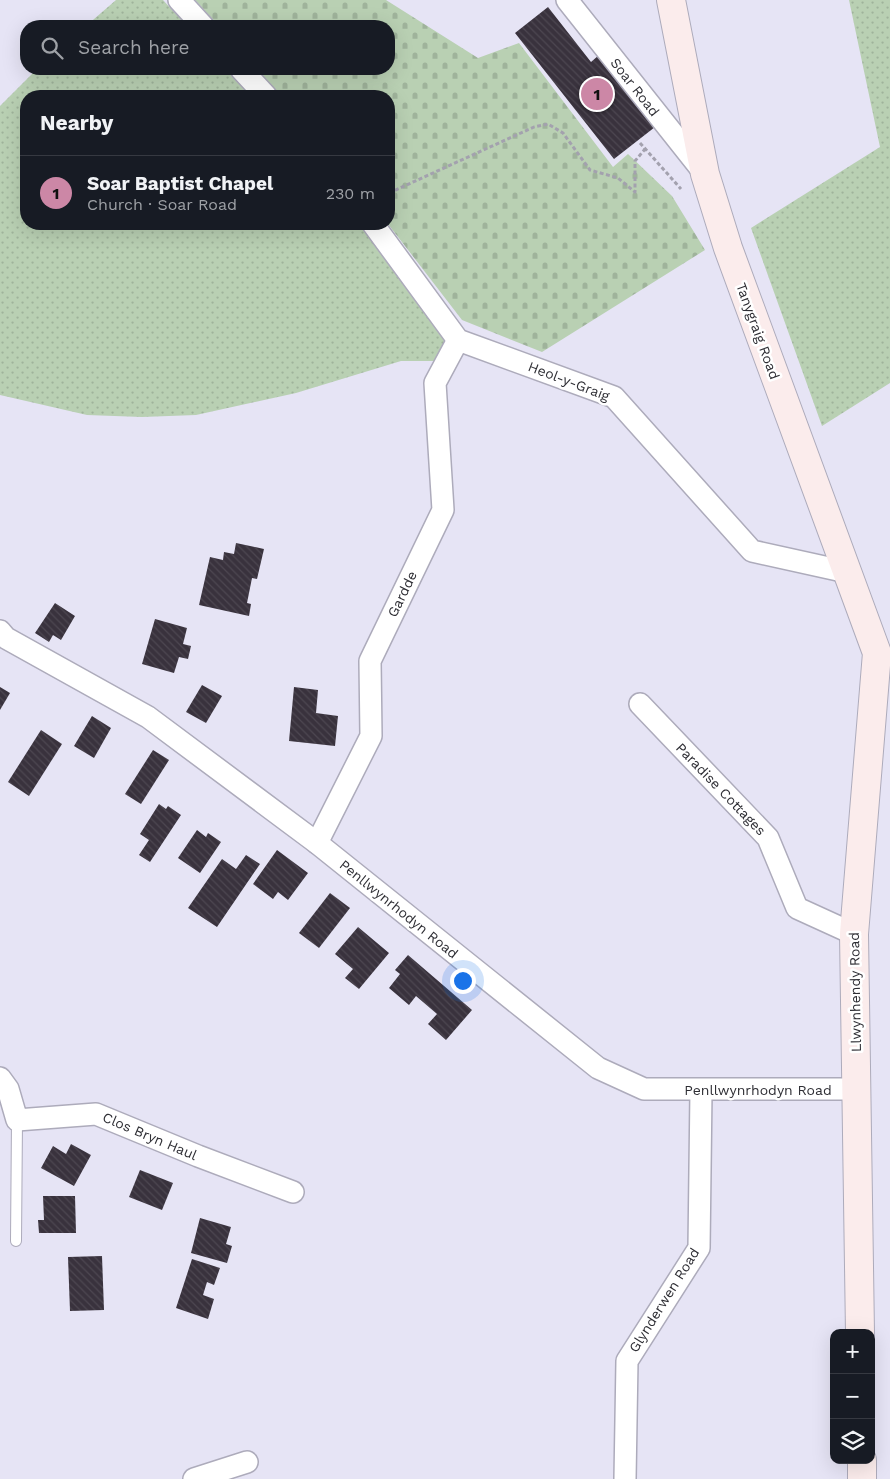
<!DOCTYPE html>
<meta charset="utf-8">
<style>
body{margin:0;font-family:"Work Sans",sans-serif;background:#242831;color:#f1f3f6}
.controls{position:absolute;right:15px;bottom:15px;display:grid;overflow:hidden;border-radius:10px;box-shadow:0 5px 20px #0002}
.controls button{width:45px;height:45px;display:grid;place-items:center;padding:0;border:0;border-bottom:1px solid #363941;background:#171b24;color:#f1f3f6;font:25px sans-serif}
.you{position:absolute;left:462px;top:980px;width:18px;height:18px;margin:-12px;border:4px solid #fff;border-radius:50%;background:#1a73e8;box-shadow:0 0 0 8px #1a73e833}
.badge{display:grid;place-items:center;width:32px;height:32px;border-radius:50%;background:#cc87a6;color:#111;font-size:16px;font-weight:700}
.pin{position:absolute;translate:-50% -50%;border:2px solid #fff;box-shadow:0 1px 5px #0006}
.list{margin:0;padding:0;list-style:none}
h2{display:flex;justify-content:space-between;align-items:center;height:65px;margin:0;padding:0 20px;font-size:21px}
h2 small{font-size:16px;font-weight:400;color:#9ea1a6}
.list li{display:grid;grid-template-columns:32px 1fr auto;gap:15px;align-items:center;box-sizing:border-box;height:75px;padding:0 20px;border-top:1px solid #363941}
.list b{display:block;font-size:19px;white-space:nowrap}
.list p{margin:0;font-size:16px;white-space:nowrap;color:#9ea1a6}
.list em{font-size:16px;font-style:normal;color:#9ea1a6}
.icon{flex:none;width:28px;height:28px;fill:none;stroke:currentColor;stroke-width:2;stroke-linecap:round;stroke-linejoin:round}
.map{position:relative;flex:none;width:890px;height:1479px;overflow:hidden}
.search{position:absolute;background:#171b24;box-shadow:0 5px 20px #0002;left:20px;top:20px;width:375px;height:55px;display:flex;align-items:center;gap:12px;box-sizing:border-box;padding:0 18px;border-radius:20px;color:#9ea1a6;font-size:19px}
.panel{position:absolute;background:#171b24;box-shadow:0 5px 20px #0002;left:20px;top:90px;width:375px;height:140px;border-radius:20px}
.map>svg:first-child{display:block}
.grass{fill:url(#grass-dots)}
.cemetery{fill:url(#cemetery-stones)}
.building{fill:url(#building-back-hatch)}
.lines{fill:none;stroke-linecap:round;stroke-linejoin:round}
.lane-casing{stroke:#adabbb;stroke-width:12}
.street-casing{stroke:#adabbb;stroke-width:24}
.secondary-casing{stroke:#adabbb;stroke-width:30}
.path{stroke:#a3a1ae;stroke-width:3;stroke-dasharray:4 2.5;stroke-linecap:butt}
.lane{stroke:#fff;stroke-width:10}
.street{stroke:#fff;stroke-width:21}
.secondary{stroke:#fbecec;stroke-width:28}
.labels{text-anchor:middle;dominant-baseline:central;stroke-width:5;stroke-linejoin:round;paint-order:stroke}
.street-label{font-size:14px;fill:#2e2e34;stroke:#fff}
</style>
<div class="map">
<svg width="890" height="1479" viewBox="0 0 890 1479">
<defs>
<pattern id="grass-dots" width="8" height="8" patternUnits="userSpaceOnUse" patternTransform="scale(1.25)"><rect width="8" height="8" fill="#b9d0b3"/><path d="M2 2h.1M6 6h.1" fill="none" stroke="#9fb39b" stroke-width="1.8" stroke-linecap="round"/></pattern>
<pattern id="cemetery-stones" width="16" height="16" patternUnits="userSpaceOnUse" patternTransform="scale(1.25)"><rect width="16" height="16" fill="#b9d0b3"/><path d="M2 7V4a2 2 0 0 1 4 0v3zM10 15v-3a2 2 0 0 1 4 0v3z" fill="#9fb39b"/></pattern>
<pattern id="building-back-hatch" width="6" height="6" patternUnits="userSpaceOnUse" patternTransform="scale(1.25)"><rect width="6" height="6" fill="#39323d"/><path d="M-1 5l2 2M0 0l6 6M5-1l2 2" fill="none" stroke="#4d4751"/></pattern>
</defs>
<rect width="100%" height="100%" fill="#e6e4f5"/>
<g class="grass">
<path d="M 116,0 L 163,0 L 187,26 L 86,26 Z"/>
<path d="M 849,0 L 890,0 L 890,383 L 822,426 L 751,228 L 880,147 Z"/>
<path d="M 37,69 L 225,69 L 250,96 L 26,96 L 26,224 L 359,224 L 446,341 L 439,361 L 401,361 L 296,393 L 196,415 L 142,417 L 87,415 L 0,395 L 0,106 Z"/>
</g>
<path class="cemetery" d="M 195,0 L 386,0 L 478,58 L 519,43 L 613,167 L 628,154 L 672,196 L 705,250 L 542,352 L 462,320 L 388,224 L 389,96 L 281,96 L 257,69 L 389,69 L 389,26 L 219,26 Z"/>
<g class="building">
<path d="M 548,7 L 591,62 L 599,55 L 655,127 L 614,159 L 515,33 Z"/>
<path d="M 236,543 L 264,549 L 257,579 L 252,578 L 247,603 L 251,604 L 249,616 L 199,605 L 210,557 L 223,560 L 224,552 L 234,554 Z"/>
<path d="M 55,603 L 75,616 L 61,640 L 53,635 L 49,642 L 35,633 Z"/>
<path d="M 155,619 L 187,628 L 183,644 L 191,646 L 188,659 L 179,657 L 174,673 L 142,664 Z"/>
<path d="M 202,685 L 222,696 L 206,723 L 186,712 Z"/>
<path d="M 0,687 L 10,693 L 0,710 Z"/>
<path d="M 294,687 L 318,690 L 316,713 L 338,716 L 335,746 L 289,741 Z"/>
<path d="M 92,716 L 111,728 L 94,758 L 74,746 Z"/>
<path d="M 41,730 L 62,744 L 29,796 L 8,782 Z"/>
<path d="M 153,750 L 169,760 L 141,804 L 125,794 Z"/>
<path d="M 159,804 L 166,809 L 168,806 L 181,815 L 150,862 L 139,855 L 149,840 L 140,834 Z"/>
<path d="M 197,830 L 206,837 L 208,833 L 221,842 L 200,873 L 178,858 Z"/>
<path d="M 277,850 L 308,873 L 288,900 L 278,892 L 273,899 L 253,884 Z"/>
<path d="M 246,855 L 260,864 L 217,927 L 188,908 L 222,859 L 236,869 Z"/>
<path d="M 330,893 L 350,908 L 319,948 L 299,933 Z"/>
<path d="M 358,927 L 389,953 L 359,989 L 345,978 L 353,969 L 335,954 Z"/>
<path d="M 408,955 L 472,1010 L 446,1040 L 428,1024 L 437,1014 L 416,996 L 409,1005 L 389,988 L 400,974 L 395,970 Z"/>
<path d="M 71,1144 L 91,1155 L 74,1186 L 41,1168 L 53,1146 L 66,1154 Z"/>
<path d="M 140,1170 L 173,1183 L 162,1210 L 129,1197 Z"/>
<path d="M 43,1196 L 75,1196 L 76,1233 L 39,1233 L 38,1220 L 44,1220 Z"/>
<path d="M 200,1218 L 231,1227 L 226,1244 L 232,1246 L 227,1263 L 191,1253 Z"/>
<path d="M 102,1256 L 104,1310 L 70,1311 L 68,1257 Z"/>
<path d="M 192,1259 L 220,1268 L 214,1285 L 207,1282 L 203,1295 L 214,1299 L 208,1319 L 176,1308 Z"/>
</g>
<g class="lines">
<defs>
<path id="lane" d="M 16,1241 L 17,1120"/>
<g id="street">
<path d="M 179,0 L 203,26"/>
<path d="M 567,0 L 705,174"/>
<path d="M 241,69 L 266,96"/>
<path d="M 373,224 L 458,340 L 614,397 L 752,551 L 847,572"/>
<path d="M 0,631 L 6,638 L 148,717 L 317,843 L 598,1068 L 644,1089 L 856,1089"/>
<path d="M 640,704 L 768,838 L 797,908 L 854,934"/>
<path d="M 317,843 L 371,736 L 370,661 L 443,510 L 435,383 L 458,340"/>
<path d="M 0,1078 L 8,1089 L 17,1120 L 96,1114 L 198,1156 L 293,1192"/>
<path d="M 194,1479 L 247,1462"/>
<path d="M 625,1479 L 627,1361 L 699,1248 L 701,1091"/>
</g>
<g id="secondary">
<path d="M 671,0 L 705,174 L 728,248 L 877,653 L 854,934 L 860,1333"/>
<path d="M 862,1460 L 862,1479"/>
</g>
</defs>
<use href="#lane" class="lane-casing"/>
<use href="#street" class="street-casing"/>
<use href="#secondary" class="secondary-casing"/>
<g class="path">
<path d="M 640,143 L 681,189"/>
<path d="M 389,193 L 534,127 L 548,124 L 563,133 L 590,170 L 618,178 L 635,192 L 635,161 L 645,149"/>
</g>
<use href="#lane" class="lane"/>
<use href="#street" class="street"/>
<use href="#secondary" class="secondary"/>
</g>
<g class="labels">
<g class="street-label">
<text transform="translate(635 87) rotate(52)">Soar Road</text>
<text transform="translate(758 331) rotate(70)">Tanygraig Road</text>
<text transform="translate(569 381) rotate(21)">Heol-y-Graig</text>
<text transform="translate(402 594) rotate(-64)">Gardde</text>
<text transform="translate(721 789) rotate(46)">Paradise Cottages</text>
<text transform="translate(399 909) rotate(39)">Penllwynrhodyn Road</text>
<text transform="translate(855 992) rotate(-91)">Llwynhendy Road</text>
<text x="758" y="1090">Penllwynrhodyn Road</text>
<text transform="translate(150 1136) rotate(23)">Clos Bryn Haul</text>
<text transform="translate(664 1300) rotate(-58)">Glynderwen Road</text>
</g>
</g>
</svg>
<div class="controls">
<button>+</button>
<button>−</button>
<button><svg class="icon" aria-label="layers" viewBox="0 0 24 24"><path d="M12 4l9 5-9 5-9-5zM3 14l9 5 9-5"/></svg></button>
</div>
<div class="you"></div>
<div class="pin badge" style="left:597px;top:94px">1</div>
<div class="search"><svg class="icon" aria-label="search" viewBox="0 0 24 24"><circle cx="10" cy="10" r="6"/><path d="M15 15l6 6"/></svg>Search here</div>
<section class="panel">
<h2>Nearby<small></small></h2>
<ul class="list">
<li><span class="badge">1</span><div><b>Soar Baptist Chapel</b><p>Church · Soar Road</p></div><em>230 m</em></li>
</ul>
</section>
</div>
